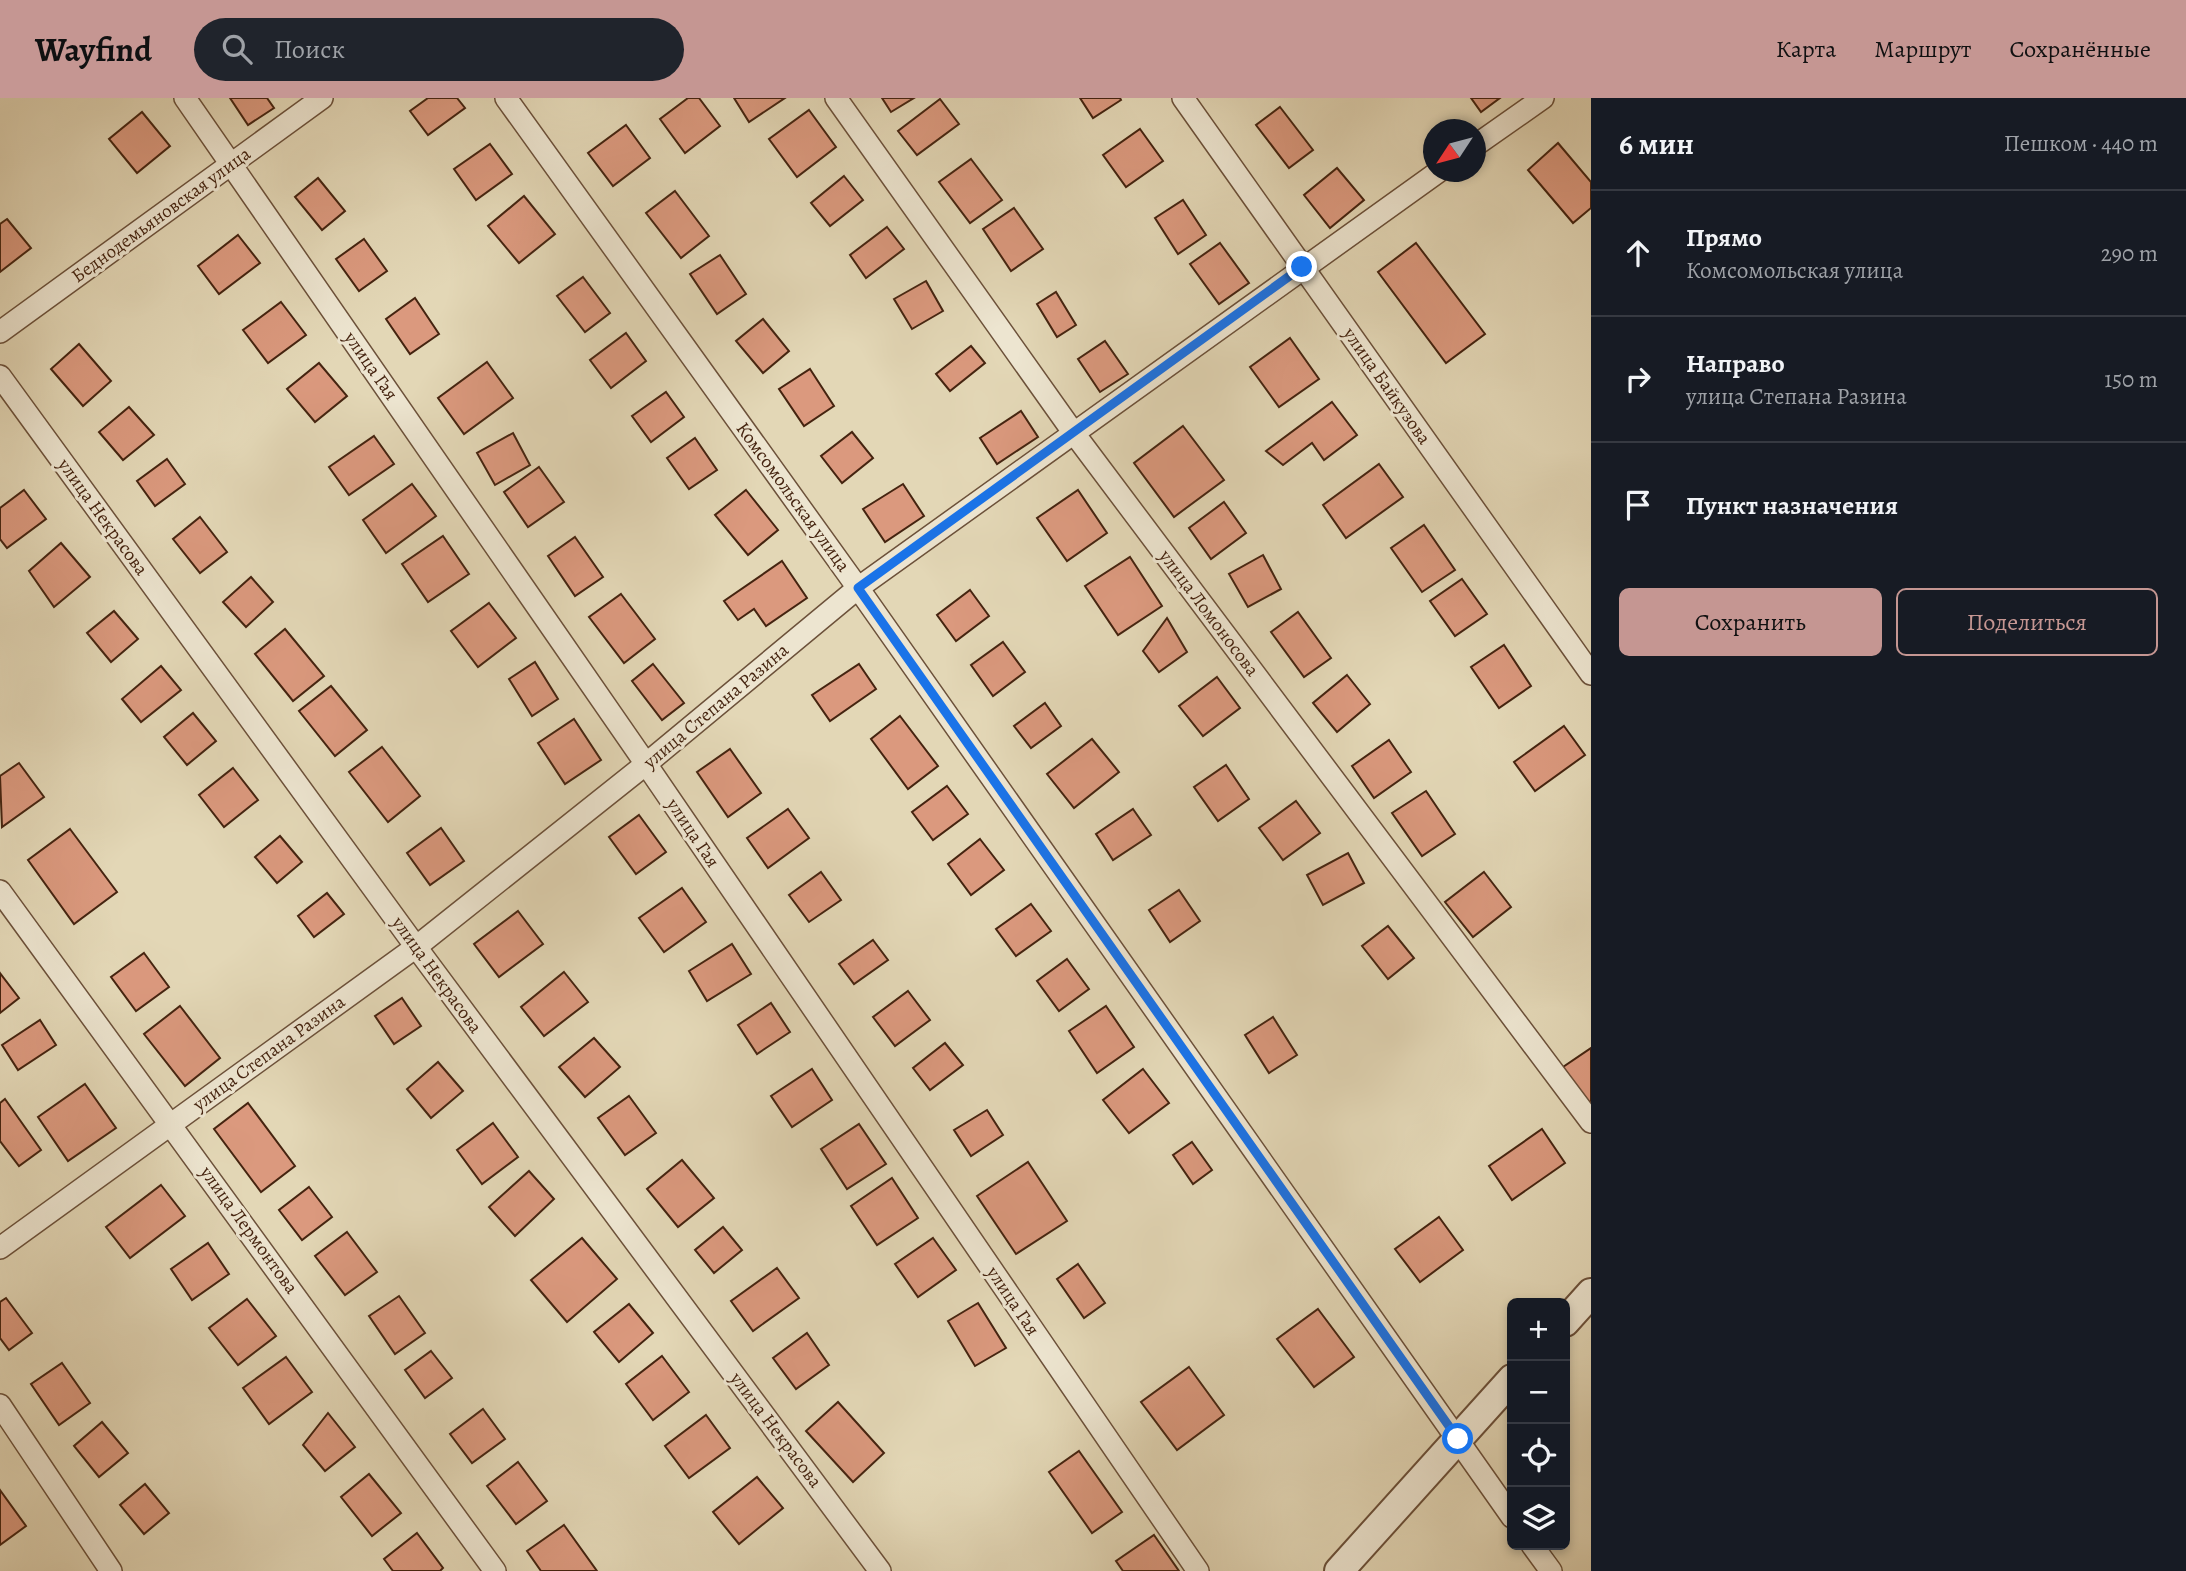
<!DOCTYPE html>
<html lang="ru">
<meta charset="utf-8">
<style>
body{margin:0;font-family:Alegreya,serif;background:#20242c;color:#f1f3f6}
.controls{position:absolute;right:21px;bottom:21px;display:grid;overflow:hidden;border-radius:10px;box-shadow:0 4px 10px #0003}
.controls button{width:63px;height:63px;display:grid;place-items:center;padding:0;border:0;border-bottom:2px solid #363941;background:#171b24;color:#f1f3f6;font:35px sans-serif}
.compass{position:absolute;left:1423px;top:21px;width:63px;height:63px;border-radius:50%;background:#171b24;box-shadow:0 4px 10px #0003;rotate:234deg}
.stop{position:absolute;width:21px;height:21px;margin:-16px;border:5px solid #1a73e8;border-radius:50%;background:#fff}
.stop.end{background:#1a73e8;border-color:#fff;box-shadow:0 2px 7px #0008}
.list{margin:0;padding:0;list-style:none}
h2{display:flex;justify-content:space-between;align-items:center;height:91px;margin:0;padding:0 28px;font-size:30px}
h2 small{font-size:23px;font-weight:400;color:#9ea1a6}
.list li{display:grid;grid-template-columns:46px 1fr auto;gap:21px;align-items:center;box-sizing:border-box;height:126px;padding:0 28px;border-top:2px solid #363941}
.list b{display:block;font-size:26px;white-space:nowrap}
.list p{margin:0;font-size:23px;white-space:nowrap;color:#9ea1a6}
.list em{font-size:23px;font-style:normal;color:#9ea1a6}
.actions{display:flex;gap:14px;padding:21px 28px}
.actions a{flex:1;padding:16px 0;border:2px solid #c59692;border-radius:10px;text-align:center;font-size:24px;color:#c59692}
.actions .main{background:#c59692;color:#111}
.icon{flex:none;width:38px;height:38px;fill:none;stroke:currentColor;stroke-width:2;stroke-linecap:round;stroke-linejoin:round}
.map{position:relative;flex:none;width:1591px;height:1473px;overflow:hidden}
header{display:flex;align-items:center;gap:42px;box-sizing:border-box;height:98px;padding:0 35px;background:#c59692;color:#111}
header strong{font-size:33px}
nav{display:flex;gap:38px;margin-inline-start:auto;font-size:24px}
.search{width:490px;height:63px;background:#20242c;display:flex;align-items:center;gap:18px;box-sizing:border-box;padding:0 24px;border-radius:38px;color:#9ea1a6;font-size:26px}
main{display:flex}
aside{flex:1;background:#171b24}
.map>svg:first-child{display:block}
.building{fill:#db997e;stroke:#452410;stroke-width:2}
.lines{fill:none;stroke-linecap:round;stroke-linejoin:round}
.minor-casing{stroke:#6c513a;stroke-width:24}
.tertiary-casing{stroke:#6c513a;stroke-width:32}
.minor{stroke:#ede5d0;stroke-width:21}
.tertiary{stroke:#ede5d0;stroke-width:28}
.route{stroke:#1a73e8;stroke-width:9}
.labels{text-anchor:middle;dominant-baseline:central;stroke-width:6;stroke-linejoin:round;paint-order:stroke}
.street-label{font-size:19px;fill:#452410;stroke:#ede5d0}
</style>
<header>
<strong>Wayfind</strong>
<div class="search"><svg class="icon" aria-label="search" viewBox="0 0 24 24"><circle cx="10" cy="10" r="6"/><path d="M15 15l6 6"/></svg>Поиск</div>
<nav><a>Карта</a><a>Маршрут</a><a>Сохранённые</a></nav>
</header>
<main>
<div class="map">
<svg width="1591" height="1473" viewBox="0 0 1591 1473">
<rect width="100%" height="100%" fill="#e3d7b6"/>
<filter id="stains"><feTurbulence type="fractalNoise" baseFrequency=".00286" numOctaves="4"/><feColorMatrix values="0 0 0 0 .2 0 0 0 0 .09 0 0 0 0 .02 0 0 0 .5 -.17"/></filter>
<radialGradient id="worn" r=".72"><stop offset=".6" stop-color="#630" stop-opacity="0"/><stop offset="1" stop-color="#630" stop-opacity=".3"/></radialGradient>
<g class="building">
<path d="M 230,0 L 267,0 L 274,10 L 248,27 Z"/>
<path d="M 428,0 L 457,0 L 465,10 L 428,37 L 410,13 Z"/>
<path d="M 688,0 L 699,0 L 720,28 L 685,55 L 660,21 Z"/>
<path d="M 734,0 L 785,0 L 749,24 Z"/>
<path d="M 882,0 L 914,0 L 891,14 Z"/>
<path d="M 1080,0 L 1120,0 L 1121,2 L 1093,20 Z"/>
<path d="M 1471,0 L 1500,0 L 1481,14 Z"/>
<path d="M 940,1 L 959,26 L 917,57 L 898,33 Z"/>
<path d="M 1280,9 L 1313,52 L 1289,70 L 1256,27 Z"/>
<path d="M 809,12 L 836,49 L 797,79 L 769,41 Z"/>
<path d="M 142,14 L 170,48 L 137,75 L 109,41 Z"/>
<path d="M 626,27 L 650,60 L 613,88 L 588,55 Z"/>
<path d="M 1140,31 L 1163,63 L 1126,89 L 1103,57 Z"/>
<path d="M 1558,45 L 1591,84 L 1591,110 L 1573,125 L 1528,72 Z"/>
<path d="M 490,46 L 512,76 L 476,102 L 454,71 Z"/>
<path d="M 971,61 L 1002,102 L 970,125 L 939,84 Z"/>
<path d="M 1337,70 L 1364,102 L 1330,130 L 1304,97 Z"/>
<path d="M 844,78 L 863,102 L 830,128 L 811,105 Z"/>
<path d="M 318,80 L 345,113 L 322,132 L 295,99 Z"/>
<path d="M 675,93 L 709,138 L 681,160 L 646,115 Z"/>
<path d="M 524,98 L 555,136 L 519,165 L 488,128 Z"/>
<path d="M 1183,102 L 1206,137 L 1178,156 L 1155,120 Z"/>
<path d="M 1014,110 L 1043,151 L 1011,173 L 983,131 Z"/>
<path d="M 7,121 L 31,150 L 0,174 L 0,126 Z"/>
<path d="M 887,129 L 904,151 L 866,180 L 850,157 Z"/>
<path d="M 238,137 L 260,165 L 219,196 L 198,168 Z"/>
<path d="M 364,141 L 387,173 L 359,193 L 336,161 Z"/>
<path d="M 1220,145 L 1249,185 L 1219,206 L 1190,166 Z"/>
<path d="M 1416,145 L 1485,236 L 1446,265 L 1378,174 Z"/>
<path d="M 720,157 L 746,196 L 717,216 L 690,176 Z"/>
<path d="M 583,179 L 610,215 L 585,234 L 557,198 Z"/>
<path d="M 926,183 L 943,213 L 912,231 L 894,201 Z"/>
<path d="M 1056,194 L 1076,227 L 1057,239 L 1037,206 Z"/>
<path d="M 415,200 L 439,236 L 410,256 L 386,221 Z"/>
<path d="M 281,204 L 306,237 L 268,265 L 243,232 Z"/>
<path d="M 763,221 L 789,253 L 763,275 L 736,243 Z"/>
<path d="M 626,235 L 646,263 L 611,290 L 590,262 Z"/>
<path d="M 1290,240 L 1319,281 L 1279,309 L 1250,269 Z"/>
<path d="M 1105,243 L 1128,276 L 1100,294 L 1078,261 Z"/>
<path d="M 79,246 L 111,283 L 83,308 L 51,271 Z"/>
<path d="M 971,248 L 985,265 L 950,293 L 936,276 Z"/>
<path d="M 487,264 L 513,300 L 464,336 L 438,300 Z"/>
<path d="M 319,265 L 347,298 L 315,324 L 287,291 Z"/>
<path d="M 810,271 L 834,308 L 804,328 L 779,291 Z"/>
<path d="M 666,294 L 684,319 L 651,344 L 632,318 Z"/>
<path d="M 1332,304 L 1357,337 L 1324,362 L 1312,345 L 1283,367 L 1266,353 Z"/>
<path d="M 129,309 L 154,337 L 123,362 L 99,334 Z"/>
<path d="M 1021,313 L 1038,339 L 997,366 L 980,340 Z"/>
<path d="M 1183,328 L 1224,382 L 1174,419 L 1134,365 Z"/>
<path d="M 852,334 L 873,360 L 842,385 L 821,358 Z"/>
<path d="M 513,335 L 530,367 L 495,387 L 477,355 Z"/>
<path d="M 374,338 L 394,366 L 349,397 L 329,369 Z"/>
<path d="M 695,340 L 717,372 L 689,391 L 667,360 Z"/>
<path d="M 167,361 L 185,386 L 155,408 L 137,383 Z"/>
<path d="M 1379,366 L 1403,399 L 1346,440 L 1323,407 Z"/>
<path d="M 539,369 L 564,404 L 528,429 L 504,394 Z"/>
<path d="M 412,386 L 436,418 L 386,455 L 363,422 Z"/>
<path d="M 903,386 L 924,418 L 885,444 L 863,411 Z"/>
<path d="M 24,392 L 46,421 L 7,450 L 0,441 L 0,410 Z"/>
<path d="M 746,392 L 778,432 L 748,457 L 715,417 Z"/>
<path d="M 1078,392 L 1107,435 L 1067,463 L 1037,420 Z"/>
<path d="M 1224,404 L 1246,435 L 1211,461 L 1189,430 Z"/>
<path d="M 200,419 L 227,454 L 200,475 L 173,441 Z"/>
<path d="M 1424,427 L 1455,472 L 1422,494 L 1391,450 Z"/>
<path d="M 443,438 L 469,476 L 428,504 L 402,466 Z"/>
<path d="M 575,439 L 603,479 L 575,498 L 548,458 Z"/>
<path d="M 61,445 L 90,479 L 54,509 L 29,473 Z"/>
<path d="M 1263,457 L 1281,491 L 1248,509 L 1229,476 Z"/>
<path d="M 1130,459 L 1162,508 L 1118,537 L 1085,488 Z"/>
<path d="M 782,463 L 807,500 L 766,528 L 754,511 L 738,522 L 724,503 Z"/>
<path d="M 251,479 L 273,504 L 246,529 L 223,504 Z"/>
<path d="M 1462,481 L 1487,516 L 1455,538 L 1430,503 Z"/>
<path d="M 970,492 L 989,518 L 956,543 L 937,517 Z"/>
<path d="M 621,496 L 655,541 L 624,565 L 589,519 Z"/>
<path d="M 489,505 L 516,540 L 478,569 L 451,533 Z"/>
<path d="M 114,513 L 138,541 L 111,564 L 87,535 Z"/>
<path d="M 1298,514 L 1331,560 L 1304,579 L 1271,534 Z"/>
<path d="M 1167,520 L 1187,554 L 1159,574 L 1143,553 Z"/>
<path d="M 285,531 L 324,578 L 293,603 L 255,556 Z"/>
<path d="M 1003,544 L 1025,574 L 993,598 L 971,567 Z"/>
<path d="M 1504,547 L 1531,588 L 1499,610 L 1471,569 Z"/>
<path d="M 535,564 L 558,601 L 532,618 L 509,581 Z"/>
<path d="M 653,566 L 684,605 L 662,622 L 632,583 Z"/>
<path d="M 859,566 L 876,591 L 830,623 L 812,597 Z"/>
<path d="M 161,568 L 181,592 L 141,624 L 122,601 Z"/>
<path d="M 1347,577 L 1370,606 L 1337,634 L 1313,605 Z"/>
<path d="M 1217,579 L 1240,610 L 1203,638 L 1179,608 Z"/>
<path d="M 331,588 L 367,632 L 335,658 L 299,613 Z"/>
<path d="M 1045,605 L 1061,628 L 1031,650 L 1014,628 Z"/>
<path d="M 193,615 L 216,643 L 187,667 L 164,639 Z"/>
<path d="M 900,618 L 938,668 L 908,691 L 871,641 Z"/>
<path d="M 574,621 L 601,662 L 565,686 L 538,645 Z"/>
<path d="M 1564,628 L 1585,657 L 1535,693 L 1514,664 Z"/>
<path d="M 1092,641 L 1119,674 L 1074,710 L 1047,676 Z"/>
<path d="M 1389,642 L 1411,674 L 1374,700 L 1352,668 Z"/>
<path d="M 382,649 L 420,698 L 388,724 L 349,674 Z"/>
<path d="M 730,651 L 761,695 L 728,719 L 697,674 Z"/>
<path d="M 19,665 L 44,699 L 2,729 L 0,678 Z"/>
<path d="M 1226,667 L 1249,701 L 1218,723 L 1194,689 Z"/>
<path d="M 233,670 L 258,702 L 224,729 L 199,697 Z"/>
<path d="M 947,688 L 968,716 L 933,742 L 912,714 Z"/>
<path d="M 1426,693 L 1455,736 L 1422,758 L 1392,715 Z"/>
<path d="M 1296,703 L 1320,735 L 1283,762 L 1259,730 Z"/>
<path d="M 788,711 L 809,740 L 768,770 L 747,740 Z"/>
<path d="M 1133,711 L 1151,737 L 1113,762 L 1096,736 Z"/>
<path d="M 639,717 L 666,754 L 636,776 L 609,739 Z"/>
<path d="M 441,730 L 464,763 L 430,787 L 407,755 Z"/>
<path d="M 70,731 L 117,794 L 74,826 L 28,762 Z"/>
<path d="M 280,738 L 302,764 L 277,785 L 255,759 Z"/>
<path d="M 980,741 L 1004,772 L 971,797 L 948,766 Z"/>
<path d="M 1348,755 L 1364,785 L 1323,807 L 1307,777 Z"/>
<path d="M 821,774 L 841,802 L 809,824 L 789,797 Z"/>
<path d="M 1484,774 L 1511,809 L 1473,839 L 1445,804 Z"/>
<path d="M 682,790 L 706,824 L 664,854 L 639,820 Z"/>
<path d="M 1179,792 L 1200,823 L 1170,844 L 1149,812 Z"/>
<path d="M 327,795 L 344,816 L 314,839 L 298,818 Z"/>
<path d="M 1031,806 L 1051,833 L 1016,858 L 996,831 Z"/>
<path d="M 518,813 L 543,846 L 499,879 L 474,846 Z"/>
<path d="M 1388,828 L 1414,860 L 1388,881 L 1362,848 Z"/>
<path d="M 873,842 L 888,862 L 854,886 L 839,866 Z"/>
<path d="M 732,846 L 751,876 L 707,903 L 689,873 Z"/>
<path d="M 144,855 L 169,889 L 136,913 L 111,879 Z"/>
<path d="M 1067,861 L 1089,891 L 1059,913 L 1037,883 Z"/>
<path d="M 564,874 L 588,904 L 544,938 L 521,909 Z"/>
<path d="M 0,875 L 19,900 L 0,915 Z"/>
<path d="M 908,893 L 930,922 L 895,948 L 873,919 Z"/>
<path d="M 402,900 L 421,928 L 394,946 L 375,918 Z"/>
<path d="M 771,905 L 790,934 L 757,956 L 738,927 Z"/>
<path d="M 180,908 L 220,960 L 185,988 L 144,936 Z"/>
<path d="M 1106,908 L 1134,949 L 1097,975 L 1069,933 Z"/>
<path d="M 1273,919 L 1297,957 L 1269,975 L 1245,937 Z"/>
<path d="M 40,922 L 56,947 L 18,972 L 2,947 Z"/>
<path d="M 594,940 L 620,969 L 585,999 L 559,969 Z"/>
<path d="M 945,945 L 963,967 L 930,992 L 913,970 Z"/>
<path d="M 1591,950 L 1591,1010 L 1563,969 Z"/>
<path d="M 438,964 L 463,993 L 431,1020 L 407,991 Z"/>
<path d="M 812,971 L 832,1002 L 792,1029 L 771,998 Z"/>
<path d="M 1143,971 L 1169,1005 L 1129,1035 L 1103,1002 Z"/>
<path d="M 85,986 L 116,1030 L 68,1063 L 38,1019 Z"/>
<path d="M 629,998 L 656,1035 L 625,1057 L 598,1020 Z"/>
<path d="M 5,1001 L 41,1052 L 19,1068 L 0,1043 L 0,1005 Z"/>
<path d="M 248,1005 L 295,1068 L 261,1094 L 214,1031 Z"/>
<path d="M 987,1012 L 1003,1037 L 971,1058 L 954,1032 Z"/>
<path d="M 493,1025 L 518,1059 L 482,1086 L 457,1052 Z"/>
<path d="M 859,1026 L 886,1066 L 847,1091 L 821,1051 Z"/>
<path d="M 1542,1031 L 1565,1065 L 1512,1102 L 1489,1068 Z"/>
<path d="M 1192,1044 L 1212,1072 L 1193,1086 L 1173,1057 Z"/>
<path d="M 682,1062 L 714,1100 L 678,1129 L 647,1091 Z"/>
<path d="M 1028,1064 L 1067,1123 L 1016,1156 L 977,1098 Z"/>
<path d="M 529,1073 L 554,1101 L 515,1138 L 489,1109 Z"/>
<path d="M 892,1080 L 918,1120 L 877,1147 L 851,1108 Z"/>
<path d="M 161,1087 L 185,1118 L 130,1160 L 106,1129 Z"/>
<path d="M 309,1089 L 332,1119 L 302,1142 L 279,1112 Z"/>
<path d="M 1439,1119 L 1463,1152 L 1420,1184 L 1395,1151 Z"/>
<path d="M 723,1129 L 742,1152 L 714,1175 L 695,1152 Z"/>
<path d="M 347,1134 L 377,1174 L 345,1197 L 315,1158 Z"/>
<path d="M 582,1140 L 617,1181 L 567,1224 L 531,1182 Z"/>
<path d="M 933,1140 L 956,1172 L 918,1199 L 895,1166 Z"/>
<path d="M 208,1145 L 229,1176 L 192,1202 L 171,1171 Z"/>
<path d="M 1078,1166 L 1105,1205 L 1084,1220 L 1057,1181 Z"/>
<path d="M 777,1170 L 799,1200 L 753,1233 L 731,1203 Z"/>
<path d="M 399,1198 L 425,1235 L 395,1256 L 369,1218 Z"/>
<path d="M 6,1200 L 32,1235 L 9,1252 L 0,1240 L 0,1204 Z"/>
<path d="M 247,1201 L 276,1238 L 238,1267 L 209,1230 Z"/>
<path d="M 978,1205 L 1006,1250 L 975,1268 L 948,1223 Z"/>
<path d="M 629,1206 L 653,1235 L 619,1264 L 594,1234 Z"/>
<path d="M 1318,1211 L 1354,1259 L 1314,1289 L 1277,1241 Z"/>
<path d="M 807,1235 L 829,1267 L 796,1291 L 773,1260 Z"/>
<path d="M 431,1253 L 452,1280 L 425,1300 L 405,1272 Z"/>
<path d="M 662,1258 L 689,1294 L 653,1322 L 626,1286 Z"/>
<path d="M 286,1259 L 312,1294 L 269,1326 L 243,1290 Z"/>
<path d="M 62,1265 L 90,1305 L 59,1327 L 31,1286 Z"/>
<path d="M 1189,1269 L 1224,1317 L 1177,1352 L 1141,1304 Z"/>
<path d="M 838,1304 L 884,1355 L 853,1384 L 806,1333 Z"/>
<path d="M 483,1311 L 505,1341 L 472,1365 L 450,1336 Z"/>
<path d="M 328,1315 L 355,1349 L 325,1373 L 303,1347 Z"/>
<path d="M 706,1317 L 730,1350 L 689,1380 L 665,1348 Z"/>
<path d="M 102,1324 L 128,1355 L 99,1379 L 74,1348 Z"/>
<path d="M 1079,1353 L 1122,1414 L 1092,1435 L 1049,1374 Z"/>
<path d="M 518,1364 L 547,1403 L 516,1426 L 487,1388 Z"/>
<path d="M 369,1376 L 401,1415 L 372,1438 L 341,1399 Z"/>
<path d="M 757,1379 L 783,1410 L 739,1446 L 713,1414 Z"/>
<path d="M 145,1386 L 169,1415 L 144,1436 L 120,1407 Z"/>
<path d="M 0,1392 L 26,1428 L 0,1447 Z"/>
<path d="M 564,1427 L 597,1473 L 541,1473 L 527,1453 Z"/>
<path d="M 417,1435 L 443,1470 L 440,1473 L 393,1473 L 384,1461 Z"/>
<path d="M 1154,1437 L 1179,1473 L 1123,1473 L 1116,1463 Z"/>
</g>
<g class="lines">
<defs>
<g id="minor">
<path d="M 185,0 L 646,666 L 1198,1473"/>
<path d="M 506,0 L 858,490 L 1512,1419"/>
<path d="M 836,0 L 1073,334 L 1591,1024"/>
<path d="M 1183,0 L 1591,576"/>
<path d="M 1476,47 L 1543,0"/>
<path d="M 0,234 L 322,0"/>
<path d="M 0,278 L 416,849 L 880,1473"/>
<path d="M 0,793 L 495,1473"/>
<path d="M 0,1150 L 416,849 L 646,666 L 858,490 L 1438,74"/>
<path d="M 0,1307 L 111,1473"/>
<path d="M 1532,1447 L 1551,1473"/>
</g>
<g id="tertiary">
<path d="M 1565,1224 L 1591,1195"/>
<path d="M 1339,1473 L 1512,1281"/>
</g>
</defs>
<use href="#minor" class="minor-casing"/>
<use href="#tertiary" class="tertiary-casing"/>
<use href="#minor" class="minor"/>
<use href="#tertiary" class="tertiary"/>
</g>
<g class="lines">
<path class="route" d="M 1302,169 L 858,490 L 1458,1341"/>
</g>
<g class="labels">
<g class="street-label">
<text transform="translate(161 117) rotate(-36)">Беднодемьяновская улица</text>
<text transform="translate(371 268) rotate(55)">улица Гая</text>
<text transform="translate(1387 288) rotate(55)">улица Байкузова</text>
<text transform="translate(793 399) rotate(54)">Комсомольская улица</text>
<text transform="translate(103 419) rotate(54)">улица Некрасова</text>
<text transform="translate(1209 515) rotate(53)">улица Ломоносова</text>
<text transform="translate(716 608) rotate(-40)">улица Степана Разина</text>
<text transform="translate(693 735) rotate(56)">улица Гая</text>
<text transform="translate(437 877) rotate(54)">улица Некрасова</text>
<text transform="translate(269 955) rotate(-36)">улица Степана Разина</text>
<text transform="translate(249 1132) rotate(54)">улица Лермонтова</text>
<text transform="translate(1013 1203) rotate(56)">улица Гая</text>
<text transform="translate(776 1332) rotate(53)">улица Некрасова</text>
</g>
</g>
<rect width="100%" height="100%" filter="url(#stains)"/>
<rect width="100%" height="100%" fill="url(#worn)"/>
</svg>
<div class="controls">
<button>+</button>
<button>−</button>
<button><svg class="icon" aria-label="locate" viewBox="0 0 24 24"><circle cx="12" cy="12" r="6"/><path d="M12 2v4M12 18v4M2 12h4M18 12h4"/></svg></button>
<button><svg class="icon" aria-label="layers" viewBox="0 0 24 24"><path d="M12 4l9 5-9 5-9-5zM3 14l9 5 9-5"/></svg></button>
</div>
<svg class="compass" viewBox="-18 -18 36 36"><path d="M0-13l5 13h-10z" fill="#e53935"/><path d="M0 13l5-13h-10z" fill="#9ea1a6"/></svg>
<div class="stop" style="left:1458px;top:1341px"></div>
<div class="stop end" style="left:1302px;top:169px"></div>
</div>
<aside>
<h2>6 мин<small>Пешком · 440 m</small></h2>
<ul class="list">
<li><svg class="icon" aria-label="ahead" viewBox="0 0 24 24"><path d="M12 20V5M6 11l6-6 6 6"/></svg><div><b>Прямо</b><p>Комсомольская улица</p></div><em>290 m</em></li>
<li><svg class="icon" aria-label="right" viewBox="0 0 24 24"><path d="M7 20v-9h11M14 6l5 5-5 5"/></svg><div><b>Направо</b><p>улица Степана Разина</p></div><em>150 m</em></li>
<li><svg class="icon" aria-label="arrive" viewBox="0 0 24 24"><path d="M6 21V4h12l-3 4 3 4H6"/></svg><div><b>Пункт назначения</b></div></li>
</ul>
<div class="actions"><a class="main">Сохранить</a><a>Поделиться</a></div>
</aside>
</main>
